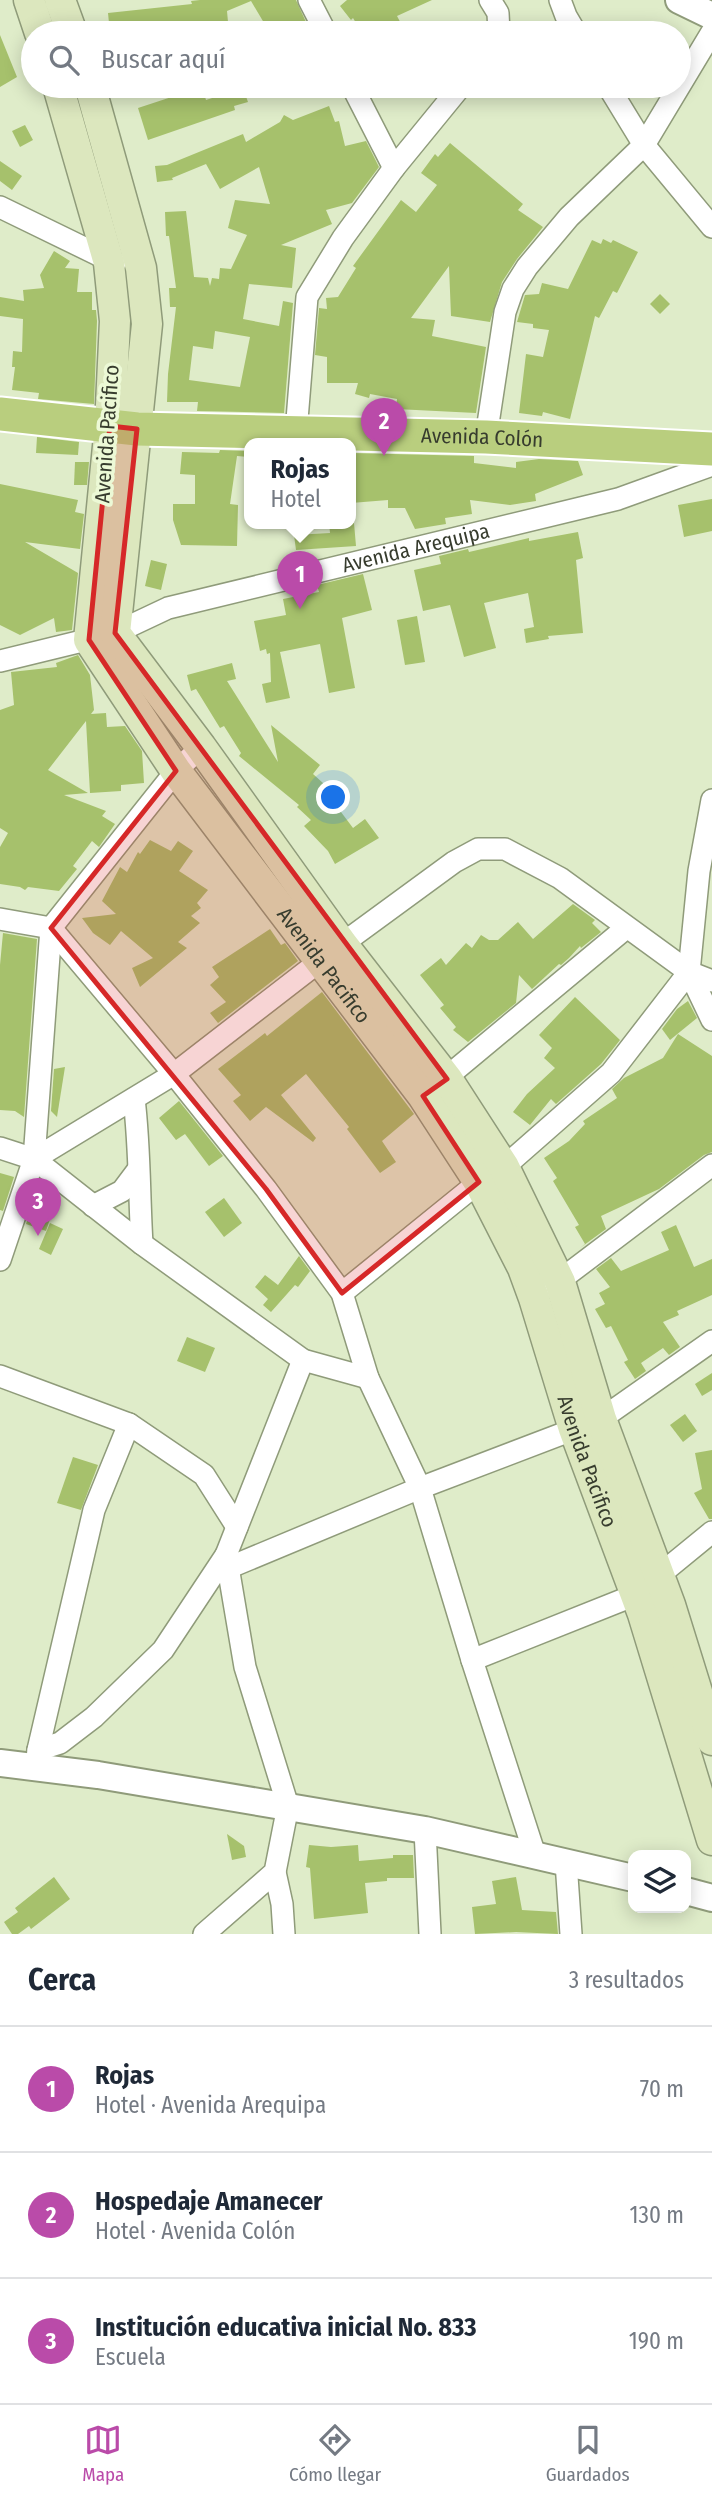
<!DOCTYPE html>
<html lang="es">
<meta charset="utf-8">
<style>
body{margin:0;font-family:"Fira Sans Condensed",sans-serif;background:#f6f6f7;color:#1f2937}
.controls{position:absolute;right:21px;bottom:21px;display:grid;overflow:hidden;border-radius:14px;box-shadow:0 4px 18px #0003}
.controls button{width:63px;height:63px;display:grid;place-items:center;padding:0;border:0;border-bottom:2px solid #e0e1e3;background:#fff;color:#1f2937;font:35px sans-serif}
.you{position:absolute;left:334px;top:798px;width:24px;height:24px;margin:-18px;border:5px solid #fff;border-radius:50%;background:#1a73e8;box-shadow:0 0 0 10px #1a73e833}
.badge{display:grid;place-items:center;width:46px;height:46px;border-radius:50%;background:#ba4ba9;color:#fff;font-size:23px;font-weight:700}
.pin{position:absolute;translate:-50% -58px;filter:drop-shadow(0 2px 4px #0008)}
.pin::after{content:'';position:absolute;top:37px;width:24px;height:21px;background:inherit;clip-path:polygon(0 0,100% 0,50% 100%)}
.popup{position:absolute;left:244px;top:438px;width:112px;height:91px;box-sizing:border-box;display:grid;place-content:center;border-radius:14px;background:#fff;filter:drop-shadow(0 2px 5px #0005);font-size:23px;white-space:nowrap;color:#747a83}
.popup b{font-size:26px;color:#1f2937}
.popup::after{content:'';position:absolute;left:50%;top:100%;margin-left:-14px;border:14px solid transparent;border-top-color:#fff}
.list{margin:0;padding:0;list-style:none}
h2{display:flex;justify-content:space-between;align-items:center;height:91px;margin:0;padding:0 28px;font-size:30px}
h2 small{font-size:23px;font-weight:400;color:#747a83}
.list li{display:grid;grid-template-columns:46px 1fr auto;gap:21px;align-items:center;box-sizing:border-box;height:126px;padding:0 28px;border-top:2px solid #e0e1e3}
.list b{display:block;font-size:26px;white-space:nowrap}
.list p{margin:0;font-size:23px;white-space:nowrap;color:#747a83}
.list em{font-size:23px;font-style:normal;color:#747a83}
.icon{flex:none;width:38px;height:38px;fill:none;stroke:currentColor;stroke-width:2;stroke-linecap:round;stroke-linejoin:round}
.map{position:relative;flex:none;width:712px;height:1934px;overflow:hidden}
.search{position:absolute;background:#fff;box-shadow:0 4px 18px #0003;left:21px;right:21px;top:21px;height:77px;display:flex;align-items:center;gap:18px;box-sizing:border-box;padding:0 24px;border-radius:38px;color:#747a83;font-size:26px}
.sheet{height:469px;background:#fff}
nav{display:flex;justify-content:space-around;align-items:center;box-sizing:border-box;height:98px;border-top:2px solid #e0e1e3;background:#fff;font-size:19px;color:#747a83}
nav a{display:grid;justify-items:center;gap:4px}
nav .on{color:#ba4ba9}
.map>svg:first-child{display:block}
.building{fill:#a6c16c;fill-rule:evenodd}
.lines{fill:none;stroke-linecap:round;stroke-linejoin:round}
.minor-casing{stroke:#8f9b7a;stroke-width:24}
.tertiary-casing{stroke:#8f9b7a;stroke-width:30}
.secondary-casing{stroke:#8f9b7a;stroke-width:33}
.primary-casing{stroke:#fff;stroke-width:37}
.minor{stroke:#fff;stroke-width:21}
.tertiary{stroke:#fff;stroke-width:26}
.secondary{stroke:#dce7be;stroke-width:30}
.primary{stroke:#b9ce7e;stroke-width:33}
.marked{fill:#d62828;fill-opacity:0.2;stroke:#d62828;stroke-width:5;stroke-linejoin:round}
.labels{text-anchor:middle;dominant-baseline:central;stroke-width:7;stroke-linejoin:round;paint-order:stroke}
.street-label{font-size:21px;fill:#373c2e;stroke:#ecf9d6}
</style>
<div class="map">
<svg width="712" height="1934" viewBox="0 0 712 1934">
<rect width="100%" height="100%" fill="#dfecc9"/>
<g class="building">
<path d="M 200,0 L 296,0 L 310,31 L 305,33 L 270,33 L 251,1 L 227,11 L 229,33 L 110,33 L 108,13 L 192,4 L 191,1 Z"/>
<path d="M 347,0 L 432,0 L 397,16 L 406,33 L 362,33 L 353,18 L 351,20 L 340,6 Z"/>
<path d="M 0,35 L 17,77 L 0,87 Z"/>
<path d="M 202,87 L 206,100 L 243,88 L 248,102 L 234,106 L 235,110 L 148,140 L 138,108 Z"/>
<path d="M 329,106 L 335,122 L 339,121 L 345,146 L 366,141 L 379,167 L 352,203 L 326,210 L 332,224 L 281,245 L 296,248 L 292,288 L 249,284 L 243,319 L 279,326 L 283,301 L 293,303 L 284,413 L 197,411 L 198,402 L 167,402 L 168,374 L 176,307 L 170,307 L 169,288 L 176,288 L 169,236 L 166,236 L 165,212 L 186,211 L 194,277 L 208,278 L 210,286 L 212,278 L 219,279 L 220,268 L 231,269 L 247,235 L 228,228 L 235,200 L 270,204 L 259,167 L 220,189 L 206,164 L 172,178 L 173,180 L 157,182 L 155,166 L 167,165 L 243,134 L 246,142 L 280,122 L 284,115 L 293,120 ZM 215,331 L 250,337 L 240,387 L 189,380 L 193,346 L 213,349 Z"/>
<path d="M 25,125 L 33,140 L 20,147 L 12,131 Z"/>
<path d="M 450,143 L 523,204 L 518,210 L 543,227 L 517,259 L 502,282 L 490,322 L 451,316 L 449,266 L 411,318 L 435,320 L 432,336 L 486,347 L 476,413 L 396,409 L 397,399 L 370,394 L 369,398 L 355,394 L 358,383 L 327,383 L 327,357 L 315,355 L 319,308 L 327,309 L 326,298 L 338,297 L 356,268 L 353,266 L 401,200 L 416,212 L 437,185 L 421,173 L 435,154 L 438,157 Z"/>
<path d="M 0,161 L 22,176 L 12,190 L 0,181 Z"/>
<path d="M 603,239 L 611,243 L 613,240 L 638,252 L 617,293 L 613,291 L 599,318 L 595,316 L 570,419 L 543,412 L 542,416 L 519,413 L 526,354 L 543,357 L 549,330 L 533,328 L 533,324 L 517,322 L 525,295 L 539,294 L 542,283 L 568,289 L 592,240 L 601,244 Z"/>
<path d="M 54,251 L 70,261 L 65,268 L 79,269 L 77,292 L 92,292 L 92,310 L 96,310 L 97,321 L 94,404 L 38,399 L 39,393 L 12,390 L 15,367 L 12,367 L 13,351 L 22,352 L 23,319 L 0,316 L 0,297 L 24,301 L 23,290 L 44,288 L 40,275 Z"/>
<path d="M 660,294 L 670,304 L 660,314 L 650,304 Z"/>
<path d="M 37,437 L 79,442 L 78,455 L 36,453 Z"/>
<path d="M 220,450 L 249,451 L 249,457 L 237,456 L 230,504 L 238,505 L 237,546 L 181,545 L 173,520 L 173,504 L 195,504 L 195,475 L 180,474 L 182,452 L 219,453 Z"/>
<path d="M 353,453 L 474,456 L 474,463 L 516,468 L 516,462 L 539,459 L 578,461 L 583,475 L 535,494 L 536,501 L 510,505 L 470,500 L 472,514 L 445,518 L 446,524 L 415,529 L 405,508 L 388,508 L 388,500 L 351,503 Z"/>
<path d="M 75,462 L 89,462 L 87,485 L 74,485 Z"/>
<path d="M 0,484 L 78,500 L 75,512 L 84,514 L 80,549 L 25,542 L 78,573 L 72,630 L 56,632 L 54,618 L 20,635 L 0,625 Z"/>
<path d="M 712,499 L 712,531 L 684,537 L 678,505 Z"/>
<path d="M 329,523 L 354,523 L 356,546 L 296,550 L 294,535 L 330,533 Z"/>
<path d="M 578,532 L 583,558 L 576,560 L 583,633 L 548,636 L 549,639 L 526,643 L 524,629 L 534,627 L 528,593 L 484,603 L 496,648 L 464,657 L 450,605 L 423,611 L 414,570 L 441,564 L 439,556 L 468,549 L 469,552 L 529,538 L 529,541 Z"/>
<path d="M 151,560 L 167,564 L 161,590 L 145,586 Z"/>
<path d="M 363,574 L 372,610 L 342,618 L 355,688 L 329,693 L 320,644 L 280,652 L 290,698 L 266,703 L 262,684 L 271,682 L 270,653 L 267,654 L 266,649 L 260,651 L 254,621 L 286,615 L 283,599 L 319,592 L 317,585 Z"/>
<path d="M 417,616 L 425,662 L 405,665 L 397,620 Z"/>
<path d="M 78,655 L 90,675 L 94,710 L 91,714 L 106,713 L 107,727 L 125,726 L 142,751 L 144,783 L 121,785 L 121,791 L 90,793 L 86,721 L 48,770 L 88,793 L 64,795 L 106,811 L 102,816 L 115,824 L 99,847 L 92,841 L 73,866 L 77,869 L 59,891 L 28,887 L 25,890 L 20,887 L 0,884 L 0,847 L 8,833 L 0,828 L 0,710 L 14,705 L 11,672 L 57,667 L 56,663 Z"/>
<path d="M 232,663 L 236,679 L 227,681 L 278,762 L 271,725 L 320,765 L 313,774 L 333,792 L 329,796 L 353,828 L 365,819 L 379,838 L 335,864 L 328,851 L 304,826 L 311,820 L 297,807 L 299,805 L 239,756 L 241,753 L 224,726 L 220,728 L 196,689 L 191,691 L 187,675 Z"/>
<path d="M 150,840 L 171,851 L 178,841 L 193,851 L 179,871 L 208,890 L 197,903 L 201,908 L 191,916 L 200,923 L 178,942 L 187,948 L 140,987 L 132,968 L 153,958 L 121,931 L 110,945 L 93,933 L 82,918 L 116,914 L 102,901 L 120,867 L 127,872 L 138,852 L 140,854 Z"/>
<path d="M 573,904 L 595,920 L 592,923 L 601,932 L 581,948 L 580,946 L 569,958 L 561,965 L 559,964 L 532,989 L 519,975 L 516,1003 L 468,1042 L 453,1030 L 456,1027 L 440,1008 L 444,1005 L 420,975 L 441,958 L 446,965 L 466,943 L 472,948 L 481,935 L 489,940 L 498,940 L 518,922 L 533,939 Z"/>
<path d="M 270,929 L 281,945 L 285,943 L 298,961 L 218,1023 L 210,1013 L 226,1002 L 210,985 L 219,977 L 212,967 Z"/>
<path d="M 3,933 L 37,939 L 24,1117 L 15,1111 L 0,1110 L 0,965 Z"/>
<path d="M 322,992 L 414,1114 L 382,1141 L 396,1162 L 380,1173 L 347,1129 L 349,1127 L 306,1074 L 281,1095 L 316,1138 L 313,1142 L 266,1107 L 250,1121 L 233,1101 L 241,1095 L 218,1069 L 265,1033 L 267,1036 Z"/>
<path d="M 575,997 L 620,1040 L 601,1064 L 556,1104 L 551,1099 L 530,1125 L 513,1112 L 527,1094 L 555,1068 L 544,1058 L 552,1048 L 539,1035 Z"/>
<path d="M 688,1001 L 697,1018 L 670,1040 L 662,1029 L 677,1009 Z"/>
<path d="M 678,1034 L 712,1056 L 712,1152 L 704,1155 L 659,1189 L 601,1216 L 606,1229 L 580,1248 L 585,1244 L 575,1227 L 579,1225 L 553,1181 L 557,1178 L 544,1158 L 569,1141 L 585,1124 L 583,1121 L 617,1098 L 612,1089 L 624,1078 L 663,1058 Z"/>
<path d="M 65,1067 L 57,1117 L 51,1111 L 54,1069 Z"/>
<path d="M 179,1101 L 223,1156 L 209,1166 L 185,1134 L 176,1140 L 159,1118 Z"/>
<path d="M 0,1173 L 14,1177 L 3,1211 L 0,1210 Z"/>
<path d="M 39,1186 L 58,1195 L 46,1231 L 26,1224 Z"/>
<path d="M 224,1198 L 242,1223 L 224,1237 L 205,1212 Z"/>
<path d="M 50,1223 L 63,1229 L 51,1255 L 39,1249 Z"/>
<path d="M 676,1225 L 694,1267 L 712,1259 L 712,1295 L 677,1311 L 679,1315 L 663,1322 L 680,1347 L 669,1355 L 663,1348 L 641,1363 L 646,1371 L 635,1379 L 624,1362 L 628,1360 L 611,1326 L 606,1328 L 595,1309 L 605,1304 L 599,1293 L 610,1287 L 596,1269 L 611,1258 L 621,1271 L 669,1250 L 661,1232 Z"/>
<path d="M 299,1256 L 310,1271 L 298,1287 L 295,1285 L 271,1312 L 263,1305 L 268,1299 L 255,1287 L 265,1275 L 278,1285 Z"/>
<path d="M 187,1337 L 215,1348 L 205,1372 L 177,1361 Z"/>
<path d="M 712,1373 L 712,1390 L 702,1396 L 695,1384 Z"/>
<path d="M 685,1414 L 697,1431 L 683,1442 L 670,1425 Z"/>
<path d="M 712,1450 L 712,1519 L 709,1519 L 694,1493 L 702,1489 L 695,1453 Z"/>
<path d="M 73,1457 L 98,1465 L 81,1510 L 57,1503 Z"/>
<path d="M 227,1834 L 244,1846 L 246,1857 L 232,1860 Z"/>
<path d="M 309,1845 L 331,1847 L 358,1845 L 359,1861 L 393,1858 L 393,1855 L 413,1855 L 414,1878 L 387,1878 L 387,1881 L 365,1883 L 368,1913 L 314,1919 L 310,1868 L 306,1867 Z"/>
<path d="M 54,1877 L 70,1899 L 31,1929 L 29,1926 L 18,1934 L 12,1934 L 4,1922 L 18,1912 L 15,1908 Z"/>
<path d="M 516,1877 L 522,1910 L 556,1912 L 558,1934 L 516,1932 L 475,1934 L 472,1907 L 496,1904 L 492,1881 Z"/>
</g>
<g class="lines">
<defs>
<g id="minor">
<path d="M 309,0 L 326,33"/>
<path d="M 490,0 L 498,13 L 499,33"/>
<path d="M 560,0 L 566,16 L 576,33"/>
<path d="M 352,86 L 394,168"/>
<path d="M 608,86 L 644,145 L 712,227"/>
<path d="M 0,207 L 115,263"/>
<path d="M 296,432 L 307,297 L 343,238 L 394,168 L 461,86"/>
<path d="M 486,437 L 505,312 L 513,289 L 527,267 L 569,217 L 644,145 L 712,32"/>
<path id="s1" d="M 0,661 L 115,633 L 168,608 L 618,499 L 712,465"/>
<path d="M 712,800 L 699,871 L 689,972 L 712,1020"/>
<path d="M 0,919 L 51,928 L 174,1074 L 266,1189 L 342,1293 L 368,1378 L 420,1488 L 472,1660 L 535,1855"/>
<path d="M 436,1086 L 626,928"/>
<path d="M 134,1099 C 140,1147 139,1196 142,1244"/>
<path d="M 0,1148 L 34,1159 L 142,1244 L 303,1360 L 368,1378"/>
<path d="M 34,1159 L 174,1074 L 342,944 L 454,862 L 478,849 L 505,849 L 560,878 L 689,972"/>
<path d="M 93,1206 L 122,1191 L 137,1171"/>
<path d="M 0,1260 L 34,1159 L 51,928 L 176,771 L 201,747"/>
<path d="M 551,1287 L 712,1165"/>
<path d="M 342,1293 L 479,1182 L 504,1167 L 611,1073 L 689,972 L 712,981"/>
<path d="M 0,1376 L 129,1424 L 204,1475 L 237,1527"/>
<path d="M 228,1568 L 420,1488 L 601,1419 L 712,1341"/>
<path d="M 472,1660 L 635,1595 L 712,1532"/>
<path d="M 38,1750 L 60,1743 L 94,1717 L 163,1650 L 226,1555"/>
<path d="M 36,1767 L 38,1750 L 94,1510 L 129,1424"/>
<path d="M 425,1830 L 430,1934"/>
<path d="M 566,1862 L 571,1934"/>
<path d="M 275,1872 L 282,1904 L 284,1934"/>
<path d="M 204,1934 L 275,1872 L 288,1806 L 245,1667 L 226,1555 L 303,1360"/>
</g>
<g id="tertiary">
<path d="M 679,0 L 712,16"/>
<path d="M 0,1763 L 98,1775 L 425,1830 L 633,1878"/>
<path d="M 686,1891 L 712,1898"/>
</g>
<g id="secondary">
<path d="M 29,0 L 40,33"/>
<path d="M 60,0 L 72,33"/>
<path id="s2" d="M 58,86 L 109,263 L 115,321 L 110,426 L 89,640 L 176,771 L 423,1096 L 479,1182 L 523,1268 L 534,1298 L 574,1429 L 643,1614 L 712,1840"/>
<path d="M 90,86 L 141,268 L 147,324 L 115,633 L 201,747 L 342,944 L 447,1079 L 504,1167 L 560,1282 L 601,1419 L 670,1605 L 712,1740"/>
</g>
<g id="primary">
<path id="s3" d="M 0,414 L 137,429 L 486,437 L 712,449"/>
</g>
</defs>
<use href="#minor" class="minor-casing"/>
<use href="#tertiary" class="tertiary-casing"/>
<use href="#secondary" class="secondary-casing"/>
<use href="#primary" class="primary-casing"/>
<use href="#minor" class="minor"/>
<use href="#tertiary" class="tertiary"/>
<use href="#secondary" class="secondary"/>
<use href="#primary" class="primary"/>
</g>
<path class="marked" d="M 110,426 L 137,429 L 115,633 L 447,1079 L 423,1096 L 479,1182 L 342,1293 L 266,1189 L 51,928 L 176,771 L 89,640 Z"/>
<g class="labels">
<g class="street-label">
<text transform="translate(107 434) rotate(-86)">Avenida Pacifico</text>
<text stroke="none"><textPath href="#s3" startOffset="483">Avenida Colón</textPath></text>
<text stroke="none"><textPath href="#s1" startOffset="432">Avenida Arequipa</textPath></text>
<text stroke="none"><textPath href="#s2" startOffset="964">Avenida Pacifico</textPath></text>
<text stroke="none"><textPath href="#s2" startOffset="1531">Avenida Pacifico</textPath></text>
</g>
</g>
</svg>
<div class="controls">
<button><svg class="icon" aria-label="layers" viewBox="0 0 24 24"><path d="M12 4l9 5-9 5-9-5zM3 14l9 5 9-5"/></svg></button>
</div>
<div class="you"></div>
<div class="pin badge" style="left:300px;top:609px">1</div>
<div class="popup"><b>Rojas</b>Hotel</div>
<div class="pin badge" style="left:384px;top:456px">2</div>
<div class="pin badge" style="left:38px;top:1236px">3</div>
<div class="search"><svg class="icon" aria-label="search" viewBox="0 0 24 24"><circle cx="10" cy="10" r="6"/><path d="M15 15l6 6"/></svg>Buscar aquí</div>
</div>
<section class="sheet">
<h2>Cerca<small>3 resultados</small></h2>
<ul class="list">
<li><span class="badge">1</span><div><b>Rojas</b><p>Hotel · Avenida Arequipa</p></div><em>70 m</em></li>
<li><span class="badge">2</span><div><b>Hospedaje Amanecer</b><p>Hotel · Avenida Colón</p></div><em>130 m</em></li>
<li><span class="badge">3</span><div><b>Institución educativa inicial No. 833</b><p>Escuela</p></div><em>190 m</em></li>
</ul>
</section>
<nav>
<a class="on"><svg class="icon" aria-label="map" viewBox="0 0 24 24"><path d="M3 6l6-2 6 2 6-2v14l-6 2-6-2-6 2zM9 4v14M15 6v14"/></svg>Mapa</a>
<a><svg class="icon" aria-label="directions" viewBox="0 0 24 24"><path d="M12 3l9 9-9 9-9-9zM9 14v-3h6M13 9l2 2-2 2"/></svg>Cómo llegar</a>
<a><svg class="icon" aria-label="saved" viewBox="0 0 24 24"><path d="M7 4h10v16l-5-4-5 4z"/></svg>Guardados</a>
</nav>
